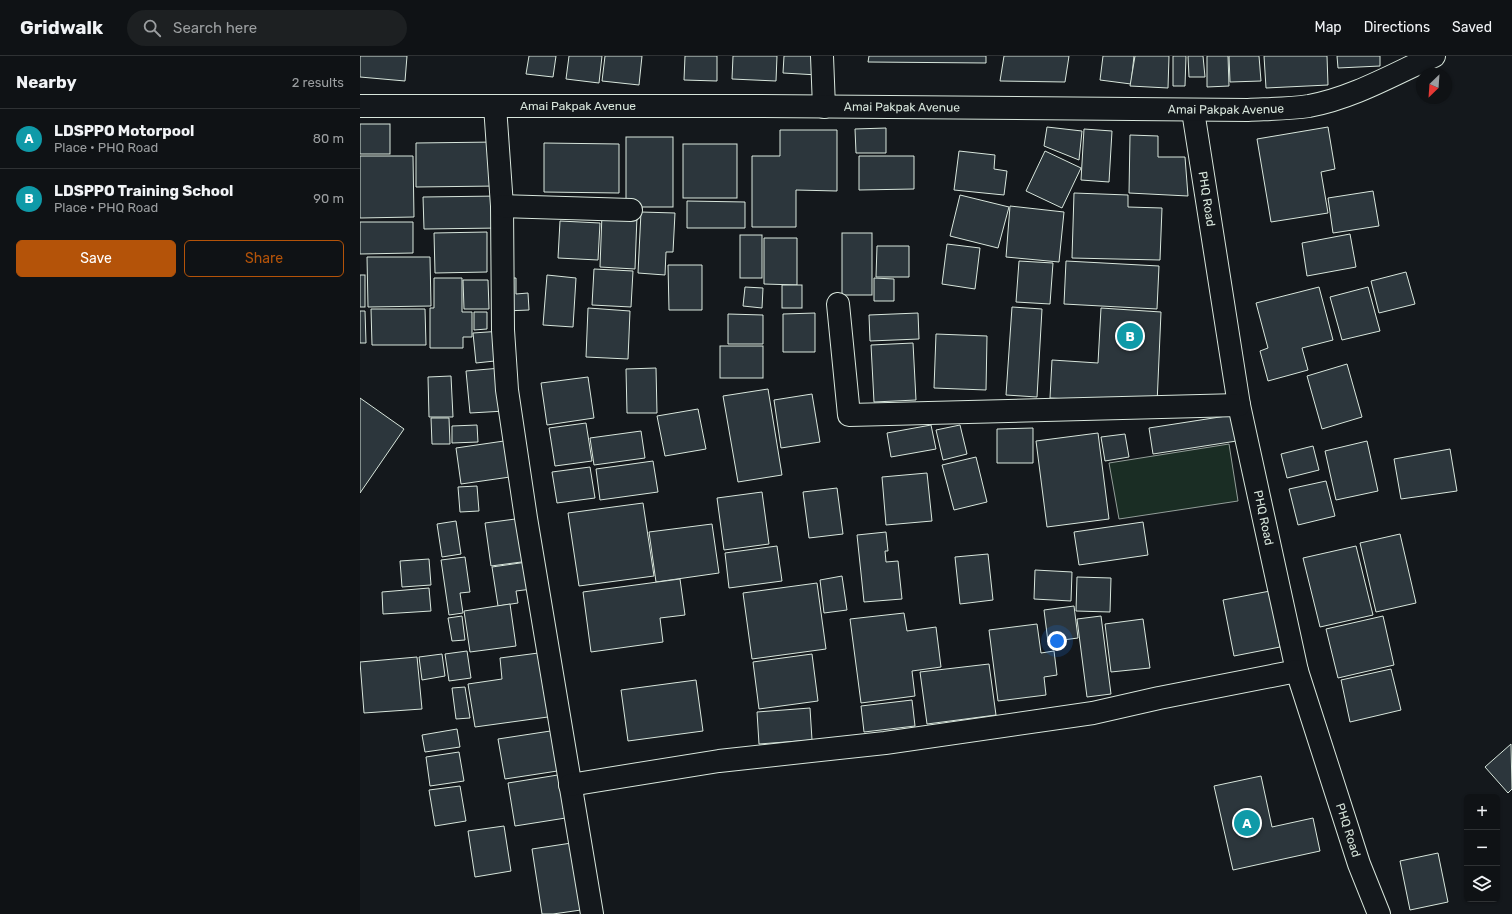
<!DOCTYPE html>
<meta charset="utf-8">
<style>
body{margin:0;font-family:Rubik,sans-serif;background:#1d2022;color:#f1f3f6}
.controls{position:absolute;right:12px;bottom:12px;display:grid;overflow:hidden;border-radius:6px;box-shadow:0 1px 3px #0004}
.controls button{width:36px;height:36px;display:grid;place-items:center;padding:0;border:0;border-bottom:1px solid #2f3234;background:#0f1215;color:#f1f3f6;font:20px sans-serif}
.compass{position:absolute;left:1056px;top:12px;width:36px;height:36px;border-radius:50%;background:#0f1215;box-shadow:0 1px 3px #0004;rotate:205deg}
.you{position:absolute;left:697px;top:585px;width:14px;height:14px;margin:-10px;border:3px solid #fff;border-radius:50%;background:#1a73e8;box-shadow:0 0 0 6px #1a73e833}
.badge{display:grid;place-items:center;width:26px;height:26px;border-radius:50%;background:#b45309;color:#fff;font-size:13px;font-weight:700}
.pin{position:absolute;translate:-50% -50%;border:2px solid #fff;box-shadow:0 1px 4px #0006}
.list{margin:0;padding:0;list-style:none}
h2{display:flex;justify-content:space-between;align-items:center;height:52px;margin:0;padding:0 16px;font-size:17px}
h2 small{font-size:13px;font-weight:400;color:#9b9ea0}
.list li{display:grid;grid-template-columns:26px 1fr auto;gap:12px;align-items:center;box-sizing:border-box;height:60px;padding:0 16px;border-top:1px solid #2f3234}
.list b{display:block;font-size:15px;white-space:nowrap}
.list p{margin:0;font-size:13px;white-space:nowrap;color:#9b9ea0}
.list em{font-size:13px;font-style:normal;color:#9b9ea0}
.actions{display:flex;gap:8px;padding:12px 16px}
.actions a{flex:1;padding:9px 0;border:1px solid #b45309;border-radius:6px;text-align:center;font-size:14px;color:#b45309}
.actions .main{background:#b45309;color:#fff}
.icon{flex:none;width:22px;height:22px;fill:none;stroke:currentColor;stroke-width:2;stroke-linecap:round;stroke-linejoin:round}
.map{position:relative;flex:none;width:1152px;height:858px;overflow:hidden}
header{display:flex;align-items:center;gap:24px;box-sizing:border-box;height:56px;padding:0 20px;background:#0f1215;border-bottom:1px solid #2f3234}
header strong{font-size:19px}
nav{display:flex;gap:22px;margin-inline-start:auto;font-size:14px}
.search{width:280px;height:36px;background:#1d2022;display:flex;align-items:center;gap:10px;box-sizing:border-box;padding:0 14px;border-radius:22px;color:#9b9ea0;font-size:15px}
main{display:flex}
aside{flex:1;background:#0f1215}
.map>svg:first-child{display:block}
.green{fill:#1a2d24;stroke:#939e99}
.building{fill:#2c363c;stroke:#d8e6dc}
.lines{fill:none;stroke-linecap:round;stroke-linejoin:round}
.minor-casing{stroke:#d8e6dc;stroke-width:24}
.highway-casing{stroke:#d8e6dc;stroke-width:24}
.minor{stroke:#14181c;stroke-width:22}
.highway{stroke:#14181c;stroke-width:22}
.labels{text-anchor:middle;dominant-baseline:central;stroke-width:3;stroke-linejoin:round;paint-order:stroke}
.street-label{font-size:12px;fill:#d8e6dc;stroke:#14181c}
</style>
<header>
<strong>Gridwalk</strong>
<div class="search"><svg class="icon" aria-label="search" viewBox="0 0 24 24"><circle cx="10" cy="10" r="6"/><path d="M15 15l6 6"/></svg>Search here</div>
<nav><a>Map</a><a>Directions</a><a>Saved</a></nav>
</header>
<main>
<aside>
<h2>Nearby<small>2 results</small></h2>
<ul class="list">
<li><span class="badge" style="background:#0f9aa8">A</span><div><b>LDSPPO Motorpool</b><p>Place · PHQ Road</p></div><em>80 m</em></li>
<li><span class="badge" style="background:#0f9aa8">B</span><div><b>LDSPPO Training School</b><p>Place · PHQ Road</p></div><em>90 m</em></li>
</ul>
<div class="actions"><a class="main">Save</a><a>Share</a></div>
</aside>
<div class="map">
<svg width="1152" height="858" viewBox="0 0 1152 858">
<rect width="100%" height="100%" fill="#14181c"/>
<path class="green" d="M 869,388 L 878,445 L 759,463 L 749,407 Z"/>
<g class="building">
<path d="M 0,0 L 47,0 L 45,25 L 0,21 Z"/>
<path d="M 169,0 L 196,0 L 193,21 L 166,18 Z"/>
<path d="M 209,0 L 242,0 L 239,27 L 206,23 Z"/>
<path d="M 245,0 L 282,0 L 279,29 L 242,25 Z"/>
<path d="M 325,0 L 357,0 L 357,25 L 324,24 Z"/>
<path d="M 373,0 L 417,0 L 416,25 L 372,23 Z"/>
<path d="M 424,0 L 459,0 L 458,19 L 423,17 Z"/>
<path d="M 509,0 L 626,0 L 626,7 L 508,6 Z"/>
<path d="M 644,0 L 709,0 L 705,26 L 640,25 Z"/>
<path d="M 743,0 L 774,0 L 771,28 L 740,24 Z"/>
<path d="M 775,0 L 809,0 L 808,32 L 770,30 Z"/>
<path d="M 813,0 L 826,0 L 825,30 L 813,30 Z"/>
<path d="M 828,0 L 843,0 L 845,21 L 829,21 Z"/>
<path d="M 847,0 L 868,0 L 869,30 L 847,31 Z"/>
<path d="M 869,0 L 899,0 L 901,25 L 870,26 Z"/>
<path d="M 904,0 L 967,0 L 968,29 L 906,32 Z"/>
<path d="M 977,0 L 1020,0 L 1020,10 L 978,12 Z"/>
<rect x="0" y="68" width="30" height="30"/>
<path d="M 687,71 L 722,75 L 719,104 L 684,90 Z"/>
<path d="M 968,71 L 975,113 L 961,116 L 968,157 L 911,166 L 897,83 Z"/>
<path d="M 526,72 L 526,97 L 496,97 L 495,73 Z"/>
<path d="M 724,73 L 752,75 L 749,126 L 721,124 Z"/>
<path d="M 420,74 L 477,74 L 477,135 L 436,134 L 436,171 L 392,171 L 392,100 L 420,100 Z"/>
<path d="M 770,79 L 798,80 L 798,101 L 825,101 L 828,140 L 769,137 Z"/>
<rect x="266" y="81" width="47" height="70"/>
<path d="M 136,86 L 137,130 L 56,131 L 56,87 Z"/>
<path d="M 184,87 L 259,88 L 259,137 L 184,136 Z"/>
<rect x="323" y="88" width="54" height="54"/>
<path d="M 599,95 L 635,99 L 634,113 L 647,115 L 644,139 L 594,134 Z"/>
<path d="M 685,95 L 721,112 L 702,152 L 666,135 Z"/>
<path d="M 0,100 L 53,100 L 54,161 L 0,162 Z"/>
<path d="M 499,100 L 554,100 L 554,133 L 499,134 Z"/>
<path d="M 1013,135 L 1019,170 L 973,177 L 968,142 Z"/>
<path d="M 714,137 L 768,139 L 768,151 L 802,152 L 800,204 L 712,202 Z"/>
<path d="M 600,139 L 649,151 L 638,192 L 590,180 Z"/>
<path d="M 139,140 L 139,172 L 64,173 L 63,141 Z"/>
<path d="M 327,145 L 385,146 L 385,172 L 327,172 Z"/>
<path d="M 650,150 L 704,156 L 699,206 L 646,201 Z"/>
<path d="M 281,156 L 315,157 L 313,196 L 306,196 L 305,219 L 278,217 Z"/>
<path d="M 242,158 L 277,160 L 275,213 L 240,211 Z"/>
<path d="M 200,165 L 240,167 L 238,204 L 198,202 Z"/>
<path d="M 0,166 L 53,166 L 53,197 L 0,198 Z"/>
<path d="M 127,176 L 127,216 L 75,217 L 74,177 Z"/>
<rect x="482" y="177" width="30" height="62"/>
<path d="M 990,178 L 996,211 L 947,220 L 942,187 Z"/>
<rect x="380" y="179" width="22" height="43"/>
<path d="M 404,182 L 437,182 L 437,229 L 404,228 Z"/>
<path d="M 587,188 L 620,192 L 615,233 L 582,228 Z"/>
<path d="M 517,190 L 549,190 L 549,221 L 516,221 Z"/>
<path d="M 7,201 L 70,201 L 71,250 L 8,251 Z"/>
<path d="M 659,205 L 693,207 L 690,248 L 656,246 Z"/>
<path d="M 706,205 L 799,210 L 797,253 L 704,248 Z"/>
<path d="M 308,209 L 342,209 L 342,254 L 309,254 Z"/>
<path d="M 234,213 L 273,215 L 271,251 L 232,249 Z"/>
<path d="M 1046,216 L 1055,248 L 1019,257 L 1011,225 Z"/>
<rect x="0" y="219" width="5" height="32"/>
<path d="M 187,219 L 216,222 L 213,271 L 183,269 Z"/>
<path d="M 74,222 L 102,222 L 102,256 L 112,256 L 112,281 L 103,281 L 103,292 L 70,292 L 70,252 L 74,252 Z"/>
<path d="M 145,222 L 156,222 L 156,238 L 168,237 L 169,254 L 145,255 Z"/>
<path d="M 514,222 L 534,223 L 534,245 L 514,245 Z"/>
<path d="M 103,224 L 128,224 L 129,253 L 104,253 Z"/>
<rect x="422" y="229" width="20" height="23"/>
<path d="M 385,231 L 403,232 L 402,252 L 383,250 Z"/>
<path d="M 959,231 L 973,284 L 942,292 L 948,314 L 908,325 L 900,295 L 908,292 L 896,247 Z"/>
<path d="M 1008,231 L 1020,275 L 982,284 L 970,241 Z"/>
<path d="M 652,251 L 682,253 L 677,341 L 646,339 Z"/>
<path d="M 228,252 L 270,255 L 268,303 L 226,301 Z"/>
<path d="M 741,252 L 801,256 L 797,348 L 690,342 L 692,304 L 738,307 Z"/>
<path d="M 11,253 L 65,253 L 66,289 L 12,289 Z"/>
<path d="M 0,255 L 5,255 L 6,287 L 0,287 Z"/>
<path d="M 114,256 L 127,256 L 127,273 L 114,274 Z"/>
<path d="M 455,257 L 455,296 L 423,296 L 423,258 Z"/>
<path d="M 558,257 L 559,283 L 510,285 L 509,259 Z"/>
<path d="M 368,258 L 403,259 L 403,288 L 368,288 Z"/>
<path d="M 142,275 L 144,304 L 116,307 L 113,277 Z"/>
<path d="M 576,278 L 627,280 L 626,334 L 574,332 Z"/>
<path d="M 553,287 L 556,344 L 514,346 L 511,289 Z"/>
<rect x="360" y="290" width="43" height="32"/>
<path d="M 987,308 L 1002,361 L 962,373 L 947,320 Z"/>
<path d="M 141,312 L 145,355 L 110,357 L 106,315 Z"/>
<path d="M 296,312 L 297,357 L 267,357 L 266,313 Z"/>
<path d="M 91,320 L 93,361 L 69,361 L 68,321 Z"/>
<path d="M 228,321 L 234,362 L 187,369 L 181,327 Z"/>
<path d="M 408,333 L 422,419 L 378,426 L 363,340 Z"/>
<path d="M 452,338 L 460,386 L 421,392 L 414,344 Z"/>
<path d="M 0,342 L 44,373 L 0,437 Z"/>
<path d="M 338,353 L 346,393 L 305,400 L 297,360 Z"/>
<path d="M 879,358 L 883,384 L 793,398 L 789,372 Z"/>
<path d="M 71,362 L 89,362 L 90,388 L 72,388 Z"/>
<path d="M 226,367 L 232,405 L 195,410 L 189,372 Z"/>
<path d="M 117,369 L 118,386 L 92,387 L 92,370 Z"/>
<path d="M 571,369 L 576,393 L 531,401 L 527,377 Z"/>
<path d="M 600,369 L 607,398 L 583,404 L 576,374 Z"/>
<path d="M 673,372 L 673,407 L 637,407 L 637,373 Z"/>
<path d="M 281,375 L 285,402 L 234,409 L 230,382 Z"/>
<path d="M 738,377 L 749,463 L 687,471 L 676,385 Z"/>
<path d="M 765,378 L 769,401 L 745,405 L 741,381 Z"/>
<path d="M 144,385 L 150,421 L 101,428 L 96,392 Z"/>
<path d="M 1007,385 L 1018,435 L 976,444 L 965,395 Z"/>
<path d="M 953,390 L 959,414 L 927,422 L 921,398 Z"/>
<path d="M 1090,393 L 1097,435 L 1041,443 L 1034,403 Z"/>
<path d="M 616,401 L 627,446 L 594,454 L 582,409 Z"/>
<path d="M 293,405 L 298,436 L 240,444 L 236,413 Z"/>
<path d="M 230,411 L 235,442 L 197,447 L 192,416 Z"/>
<path d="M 567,417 L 572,465 L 526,469 L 522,421 Z"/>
<path d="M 966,425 L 975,460 L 938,469 L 929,433 Z"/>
<path d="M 117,430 L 119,455 L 100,456 L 98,431 Z"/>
<path d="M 477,432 L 483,478 L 449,482 L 443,436 Z"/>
<path d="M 402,436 L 409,488 L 364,494 L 357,442 Z"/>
<path d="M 283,447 L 294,520 L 219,530 L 208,457 Z"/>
<path d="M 163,462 L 169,505 L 131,510 L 125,467 Z"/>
<path d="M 96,465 L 101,498 L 82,501 L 77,468 Z"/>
<path d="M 783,466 L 788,499 L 719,509 L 714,476 Z"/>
<path d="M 352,468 L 359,517 L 296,526 L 289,476 Z"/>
<path d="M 526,476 L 528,495 L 525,495 L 526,506 L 538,505 L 542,543 L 504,546 L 497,479 Z"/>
<path d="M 1040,478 L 1056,547 L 1016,556 L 1000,487 Z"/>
<path d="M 417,490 L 422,525 L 369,532 L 365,497 Z"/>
<path d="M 996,490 L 1013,559 L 960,571 L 943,502 Z"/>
<path d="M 628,498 L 633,544 L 600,548 L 595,501 Z"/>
<path d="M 105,501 L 110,536 L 100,537 L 103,557 L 89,559 L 81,504 Z"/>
<path d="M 69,503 L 71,529 L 42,531 L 40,505 Z"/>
<path d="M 167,506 L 172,533 L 156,535 L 158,547 L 138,550 L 132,511 Z"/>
<path d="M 675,514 L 712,516 L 711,545 L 674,543 Z"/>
<path d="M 482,520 L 487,554 L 464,557 L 460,524 Z"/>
<path d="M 717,521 L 751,522 L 750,556 L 716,555 Z"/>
<path d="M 320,523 L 325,559 L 300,562 L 303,586 L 231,596 L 223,536 Z"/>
<path d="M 457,527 L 466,593 L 392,603 L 383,537 Z"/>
<path d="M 69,532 L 71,555 L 23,558 L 22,536 Z"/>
<path d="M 910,535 L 920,591 L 874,600 L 863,544 Z"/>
<path d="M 150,548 L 156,590 L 110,596 L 104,555 Z"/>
<path d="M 714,550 L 718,582 L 688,586 L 684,554 Z"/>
<path d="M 544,557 L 547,575 L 576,571 L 581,611 L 552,615 L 555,640 L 501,647 L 490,563 Z"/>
<path d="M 102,560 L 105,584 L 92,585 L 88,562 Z"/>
<path d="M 741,560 L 751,638 L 727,641 L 717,563 Z"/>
<path d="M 1023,560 L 1034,609 L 978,622 L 966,573 Z"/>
<path d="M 783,563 L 790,612 L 751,616 L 745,568 Z"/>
<path d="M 677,568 L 681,597 L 694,595 L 697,619 L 684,621 L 686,639 L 638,645 L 629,574 Z"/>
<path d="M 107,595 L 111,622 L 89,625 L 85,598 Z"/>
<path d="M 186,596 L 195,660 L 115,671 L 108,628 L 142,623 L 140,602 Z"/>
<path d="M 82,598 L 85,620 L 62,624 L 59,601 Z"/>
<path d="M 452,598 L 458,645 L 399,653 L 393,606 Z"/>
<path d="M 57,601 L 62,653 L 4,657 L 0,606 Z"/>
<path d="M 629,608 L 636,659 L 567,668 L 560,616 Z"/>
<path d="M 1031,613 L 1041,654 L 990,666 L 981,624 Z"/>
<path d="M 336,624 L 343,675 L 268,685 L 261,634 Z"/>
<path d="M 105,631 L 110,662 L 96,663 L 92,632 Z"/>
<path d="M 552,644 L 555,670 L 504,676 L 501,650 Z"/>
<path d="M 450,652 L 452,684 L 399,688 L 397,656 Z"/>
<path d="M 97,673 L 100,691 L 65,696 L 62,679 Z"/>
<path d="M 197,674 L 204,714 L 145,723 L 138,683 Z"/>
<path d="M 1151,688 L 1152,733 L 1148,737 L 1125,711 Z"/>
<path d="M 99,696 L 104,725 L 70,730 L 66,701 Z"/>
<path d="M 204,718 L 212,761 L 155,770 L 148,727 Z"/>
<path d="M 901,720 L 912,771 L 953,762 L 960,795 L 873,814 L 854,730 Z"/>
<path d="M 100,730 L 106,765 L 75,770 L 69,734 Z"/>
<path d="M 144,770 L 151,815 L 115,821 L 108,775 Z"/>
<path d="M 218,786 L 228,853 L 193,858 L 182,858 L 172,793 Z"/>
<path d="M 1078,797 L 1088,846 L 1050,854 L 1040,805 Z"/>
</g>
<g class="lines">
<defs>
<g id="minor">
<path d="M 462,0 L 464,51"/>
<path d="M 135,50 L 142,150 L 143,274 L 147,334 L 166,462 L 232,858"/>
<path id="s1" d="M 833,55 L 879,349 L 937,615 L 999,808 L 1019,858"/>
<path d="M 142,150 L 271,154"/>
<path d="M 478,248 L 489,359 L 879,349"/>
<path d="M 210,729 L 359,705 L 525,687 L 733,657 L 799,642 L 937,615"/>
</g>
<g id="highway">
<path id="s2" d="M 0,50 L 400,50 L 888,54 C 908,53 929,53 949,50 C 993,42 1034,18 1074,0"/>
</g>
</defs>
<use href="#minor" class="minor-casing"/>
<use href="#highway" class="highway-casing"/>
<use href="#minor" class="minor"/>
<use href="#highway" class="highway"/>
</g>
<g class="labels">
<g class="street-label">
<text stroke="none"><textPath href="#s2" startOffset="218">Amai Pakpak Avenue</textPath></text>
<text stroke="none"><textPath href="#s2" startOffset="542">Amai Pakpak Avenue</textPath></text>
<text stroke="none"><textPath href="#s2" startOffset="866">Amai Pakpak Avenue</textPath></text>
<text stroke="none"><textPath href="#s1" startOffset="89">PHQ Road</textPath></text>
<text stroke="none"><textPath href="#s1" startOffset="413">PHQ Road</textPath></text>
<text stroke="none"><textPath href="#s1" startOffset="737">PHQ Road</textPath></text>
</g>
</g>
</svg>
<div class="controls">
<button>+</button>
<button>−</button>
<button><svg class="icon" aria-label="layers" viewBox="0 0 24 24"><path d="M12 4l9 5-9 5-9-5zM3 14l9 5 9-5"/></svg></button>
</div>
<svg class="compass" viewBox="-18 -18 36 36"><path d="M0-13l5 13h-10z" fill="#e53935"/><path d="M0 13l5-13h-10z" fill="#9b9ea0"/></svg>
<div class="you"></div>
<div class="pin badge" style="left:887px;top:767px;background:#0f9aa8">A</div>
<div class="pin badge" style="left:770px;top:280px;background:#0f9aa8">B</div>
</div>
</main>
